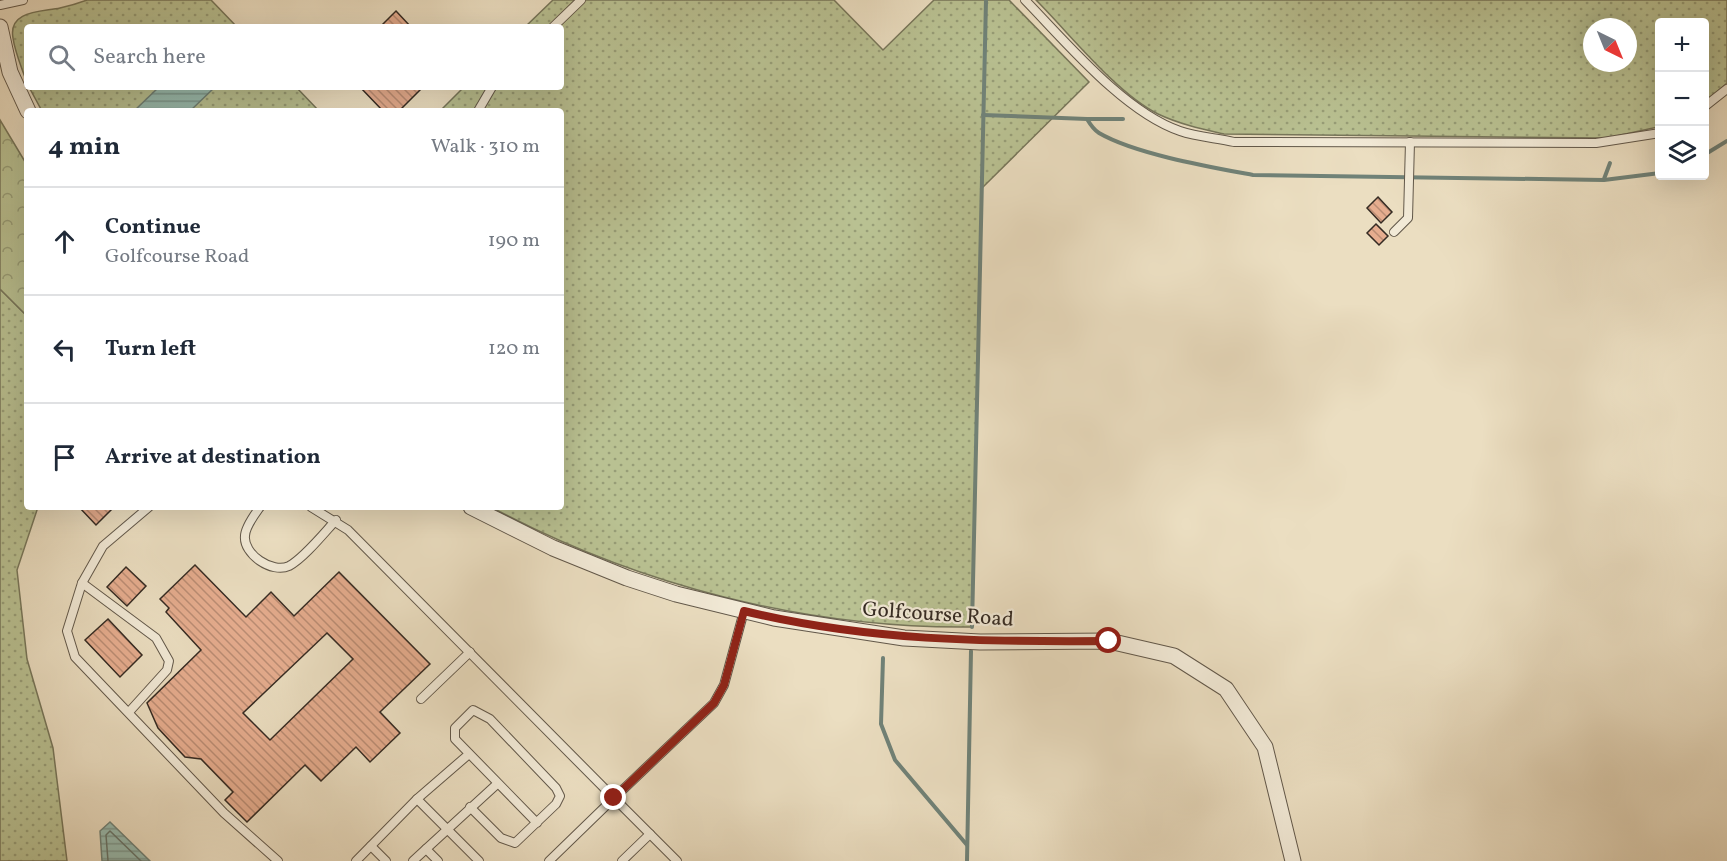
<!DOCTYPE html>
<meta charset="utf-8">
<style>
body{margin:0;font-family:Vollkorn,serif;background:#f6f6f7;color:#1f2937}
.controls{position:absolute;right:18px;top:18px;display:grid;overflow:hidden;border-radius:6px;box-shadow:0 6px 24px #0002}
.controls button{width:54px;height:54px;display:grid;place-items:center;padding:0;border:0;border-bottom:2px solid #e0e1e3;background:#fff;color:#1f2937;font:30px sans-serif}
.compass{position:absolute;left:1583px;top:18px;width:54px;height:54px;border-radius:50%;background:#fff;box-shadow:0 6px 24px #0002;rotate:137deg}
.stop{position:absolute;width:18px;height:18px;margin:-14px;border:4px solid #8f2418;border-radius:50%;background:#fff}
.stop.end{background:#8f2418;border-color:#fff;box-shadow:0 2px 6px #0008}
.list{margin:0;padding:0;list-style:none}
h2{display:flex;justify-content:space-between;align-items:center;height:78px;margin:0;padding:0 24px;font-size:26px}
h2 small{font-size:20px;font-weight:400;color:#747a83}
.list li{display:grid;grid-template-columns:39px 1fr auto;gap:18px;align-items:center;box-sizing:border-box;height:108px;padding:0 24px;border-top:2px solid #e0e1e3}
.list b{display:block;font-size:22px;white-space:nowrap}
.list p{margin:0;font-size:20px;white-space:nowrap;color:#747a83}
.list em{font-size:20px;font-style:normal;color:#747a83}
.icon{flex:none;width:33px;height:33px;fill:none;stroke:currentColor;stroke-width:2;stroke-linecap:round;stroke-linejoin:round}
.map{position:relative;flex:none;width:1727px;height:861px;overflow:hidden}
.search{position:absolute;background:#fff;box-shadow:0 6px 24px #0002;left:24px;top:24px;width:540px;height:66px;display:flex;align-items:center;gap:15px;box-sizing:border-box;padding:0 21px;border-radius:6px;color:#747a83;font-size:22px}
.panel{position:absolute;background:#fff;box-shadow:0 6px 24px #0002;left:24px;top:108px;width:540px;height:402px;border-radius:6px}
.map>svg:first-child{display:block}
.grass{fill:url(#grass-dots);stroke:#77765a;stroke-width:1.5;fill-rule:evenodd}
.forest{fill:url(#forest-crowns);stroke:#77765a;stroke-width:1.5}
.water{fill:url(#water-rules);stroke:#708278;stroke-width:1.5}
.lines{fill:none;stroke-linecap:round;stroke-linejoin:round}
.shore{stroke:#66746a;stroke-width:1.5}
.stream{stroke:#708278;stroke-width:4}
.building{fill:url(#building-back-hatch);stroke:#352b23;stroke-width:1.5;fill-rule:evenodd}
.service-casing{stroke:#62584a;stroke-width:10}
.minor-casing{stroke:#62584a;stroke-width:17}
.service{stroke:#f2ead7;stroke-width:8}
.minor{stroke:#f2ead7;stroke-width:15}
.route{stroke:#8f2418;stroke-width:8}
.labels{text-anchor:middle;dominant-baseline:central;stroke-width:4.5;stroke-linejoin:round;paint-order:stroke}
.street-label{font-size:21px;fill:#352b23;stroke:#f2ead7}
</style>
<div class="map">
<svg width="1727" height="861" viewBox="0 0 1727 861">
<defs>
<pattern id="grass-dots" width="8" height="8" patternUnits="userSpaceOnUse" patternTransform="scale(1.5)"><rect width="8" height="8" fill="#b9c192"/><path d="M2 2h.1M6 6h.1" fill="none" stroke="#979d77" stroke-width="1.8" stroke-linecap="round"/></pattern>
<pattern id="forest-crowns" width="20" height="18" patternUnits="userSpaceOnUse" patternTransform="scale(1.5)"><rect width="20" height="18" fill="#b9c192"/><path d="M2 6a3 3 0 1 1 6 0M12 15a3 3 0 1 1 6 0" fill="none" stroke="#979d77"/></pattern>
<pattern id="water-rules" width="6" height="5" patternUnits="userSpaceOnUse" patternTransform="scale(1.5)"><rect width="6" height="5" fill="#98bcb0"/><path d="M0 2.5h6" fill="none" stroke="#7d998f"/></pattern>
<pattern id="building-back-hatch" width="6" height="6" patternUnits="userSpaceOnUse" patternTransform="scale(1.5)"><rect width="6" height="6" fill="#e6ad8f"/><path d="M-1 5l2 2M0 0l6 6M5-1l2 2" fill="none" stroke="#bb8d74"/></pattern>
</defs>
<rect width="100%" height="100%" fill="#ebdec1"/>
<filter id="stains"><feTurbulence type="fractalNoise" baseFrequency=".00333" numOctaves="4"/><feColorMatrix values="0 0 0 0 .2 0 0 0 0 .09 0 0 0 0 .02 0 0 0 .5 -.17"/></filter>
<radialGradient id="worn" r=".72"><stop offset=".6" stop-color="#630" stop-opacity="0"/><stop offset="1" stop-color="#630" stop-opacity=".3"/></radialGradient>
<g class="grass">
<path d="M 87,0 L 211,0 L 237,27 L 27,27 L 27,83 C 22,68 15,53 13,38 C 8,10 42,12 60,8 C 69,6 79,3 87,0 Z"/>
<path d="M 553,0 L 834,0 L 883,50 L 934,0 L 1009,0 L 1089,82 L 982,188 L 972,627 C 806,629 637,585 491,507 L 561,507 L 561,111 L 440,111 L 464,87 L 561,87 L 561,27 L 525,27 Z"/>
<path d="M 1036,0 L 1727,0 L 1727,83 L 1705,103 L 1704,22 L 1660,22 L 1658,127 L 1607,138 L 1224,134 C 1202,129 1179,124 1158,114 C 1116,93 1070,34 1036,0 ZM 1592,27 L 1628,27 L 1628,63 L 1592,63 Z"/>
<path d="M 29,87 L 296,87 L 319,111 L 42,111 Z"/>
<path d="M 0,289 L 27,316 L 27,507 L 38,507 L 17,570 L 27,659 L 53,748 L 67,861 L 0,861 Z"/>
</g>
<path class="forest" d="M 0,120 L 27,165 L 27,316 L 0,289 Z"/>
<g class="water">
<path d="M 159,87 L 215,87 L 190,111 L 134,111 Z"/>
<path d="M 110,822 L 150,861 L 102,861 L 100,831 Z"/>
</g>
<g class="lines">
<path class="shore" d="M 108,861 L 106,835 L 110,831 L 141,861"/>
<g class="stream">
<path d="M 983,115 L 1087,119 C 1090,124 1094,130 1099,133 C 1135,154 1210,167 1253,175 L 1604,180 L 1660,173"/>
<path d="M 1088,119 L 1123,119"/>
<path d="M 1704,155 L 1727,141"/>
<path d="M 1604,179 L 1610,163"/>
<path d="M 972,627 L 986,0"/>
<path d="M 883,658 L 881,724 L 895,760 L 967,845"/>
<path d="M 967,861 L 971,651"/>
</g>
</g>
<g class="building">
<path d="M 396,11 L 411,27 L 380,27 Z"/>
<path d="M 360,87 L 423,87 L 399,111 L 383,111 Z"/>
<path d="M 1378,197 L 1392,212 L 1381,223 L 1367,208 Z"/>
<path d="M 1376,224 L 1388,236 L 1379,245 L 1367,233 Z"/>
<path d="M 79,507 L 114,507 L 96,525 Z"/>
<path d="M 195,565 L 246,617 L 271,592 L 294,616 L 339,572 L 430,664 L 380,712 L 400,733 L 370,762 L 356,747 L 321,781 L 305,765 L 247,822 L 225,800 L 233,792 L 201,759 L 185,757 L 158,728 L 147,703 L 201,650 L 166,612 L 169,608 L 160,599 ZM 327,633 L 353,659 L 270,740 L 243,713 Z"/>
<path d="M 126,567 L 146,586 L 127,606 L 107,587 Z"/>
<path d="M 108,619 L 142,655 L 120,677 L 85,640 Z"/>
</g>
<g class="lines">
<defs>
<g id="service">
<path d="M 1025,0 C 1066,42 1124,112 1180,131 C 1197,137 1217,138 1234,142 L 1596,143 L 1660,133"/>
<path d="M 0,5 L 23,0"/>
<path d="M 553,27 L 581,0"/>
<path d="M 1704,107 L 1727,89"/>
<path d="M 478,111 L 492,87"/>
<path d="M 1394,232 L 1408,218 L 1410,142"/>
<path d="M 149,507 L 103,546 L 82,583 L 67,631 L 75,657 L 224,813 L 278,861"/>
<path d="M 260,507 C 255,514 245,527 245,536 C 243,554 272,574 289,566 C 304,558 324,533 336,520"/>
<path d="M 311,507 L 348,530 L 614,798 L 714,703 L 724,685 L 744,611"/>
<path d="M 82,583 L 156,638 L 169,661 L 167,670 L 129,712"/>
<path d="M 421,699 L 470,652"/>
<path d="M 417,799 L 479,861"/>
<path d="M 470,807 L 501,838 L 515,843 L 556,804 L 560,796 L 556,788 L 490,719 L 473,710 L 455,728 L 455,739 L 537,823"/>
<path d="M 371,846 L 386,861"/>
<path d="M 356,861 L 417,799 L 469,754"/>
<path d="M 413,861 L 426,849"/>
<path d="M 438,861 L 426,849 L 497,784"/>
<path d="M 549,861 L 614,798 L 677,861"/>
<path d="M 622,861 L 650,834"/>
</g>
<g id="minor">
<path d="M 0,27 L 10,72 L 28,111"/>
<path d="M 471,507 L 553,548 L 627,578 L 676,594 L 774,618 L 904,638 L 980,642 L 1109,641 L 1174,656 L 1226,689 L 1265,747 L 1293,861"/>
</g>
</defs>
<use href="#service" class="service-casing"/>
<use href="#minor" class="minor-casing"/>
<use href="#service" class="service"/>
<use href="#minor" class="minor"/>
</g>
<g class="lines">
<path class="route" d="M 614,798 L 714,703 L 724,685 L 744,611 C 866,641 985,642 1109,641"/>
</g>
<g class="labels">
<g class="street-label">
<text transform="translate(938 615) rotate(4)">Golfcourse Road</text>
</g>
</g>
<rect width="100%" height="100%" filter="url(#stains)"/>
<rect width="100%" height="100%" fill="url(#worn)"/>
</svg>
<div class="controls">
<button>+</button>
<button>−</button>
<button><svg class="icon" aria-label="layers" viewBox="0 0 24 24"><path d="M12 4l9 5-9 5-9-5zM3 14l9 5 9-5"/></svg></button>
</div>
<svg class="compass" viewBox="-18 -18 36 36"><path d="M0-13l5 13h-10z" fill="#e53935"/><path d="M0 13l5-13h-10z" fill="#747a83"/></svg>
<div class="stop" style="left:1109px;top:641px"></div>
<div class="stop end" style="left:614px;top:798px"></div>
<div class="search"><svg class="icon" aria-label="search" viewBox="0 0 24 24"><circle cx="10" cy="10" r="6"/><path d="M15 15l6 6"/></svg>Search here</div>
<section class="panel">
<h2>4 min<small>Walk · 310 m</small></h2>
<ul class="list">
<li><svg class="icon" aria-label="ahead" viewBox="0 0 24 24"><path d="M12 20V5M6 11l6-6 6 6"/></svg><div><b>Continue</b><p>Golfcourse Road</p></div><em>190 m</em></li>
<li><svg class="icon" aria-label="left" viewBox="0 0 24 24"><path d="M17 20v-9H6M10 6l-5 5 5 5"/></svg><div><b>Turn left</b></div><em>120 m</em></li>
<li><svg class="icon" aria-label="arrive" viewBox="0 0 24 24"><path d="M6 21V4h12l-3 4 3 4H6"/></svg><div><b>Arrive at destination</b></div></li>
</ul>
</section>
</div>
